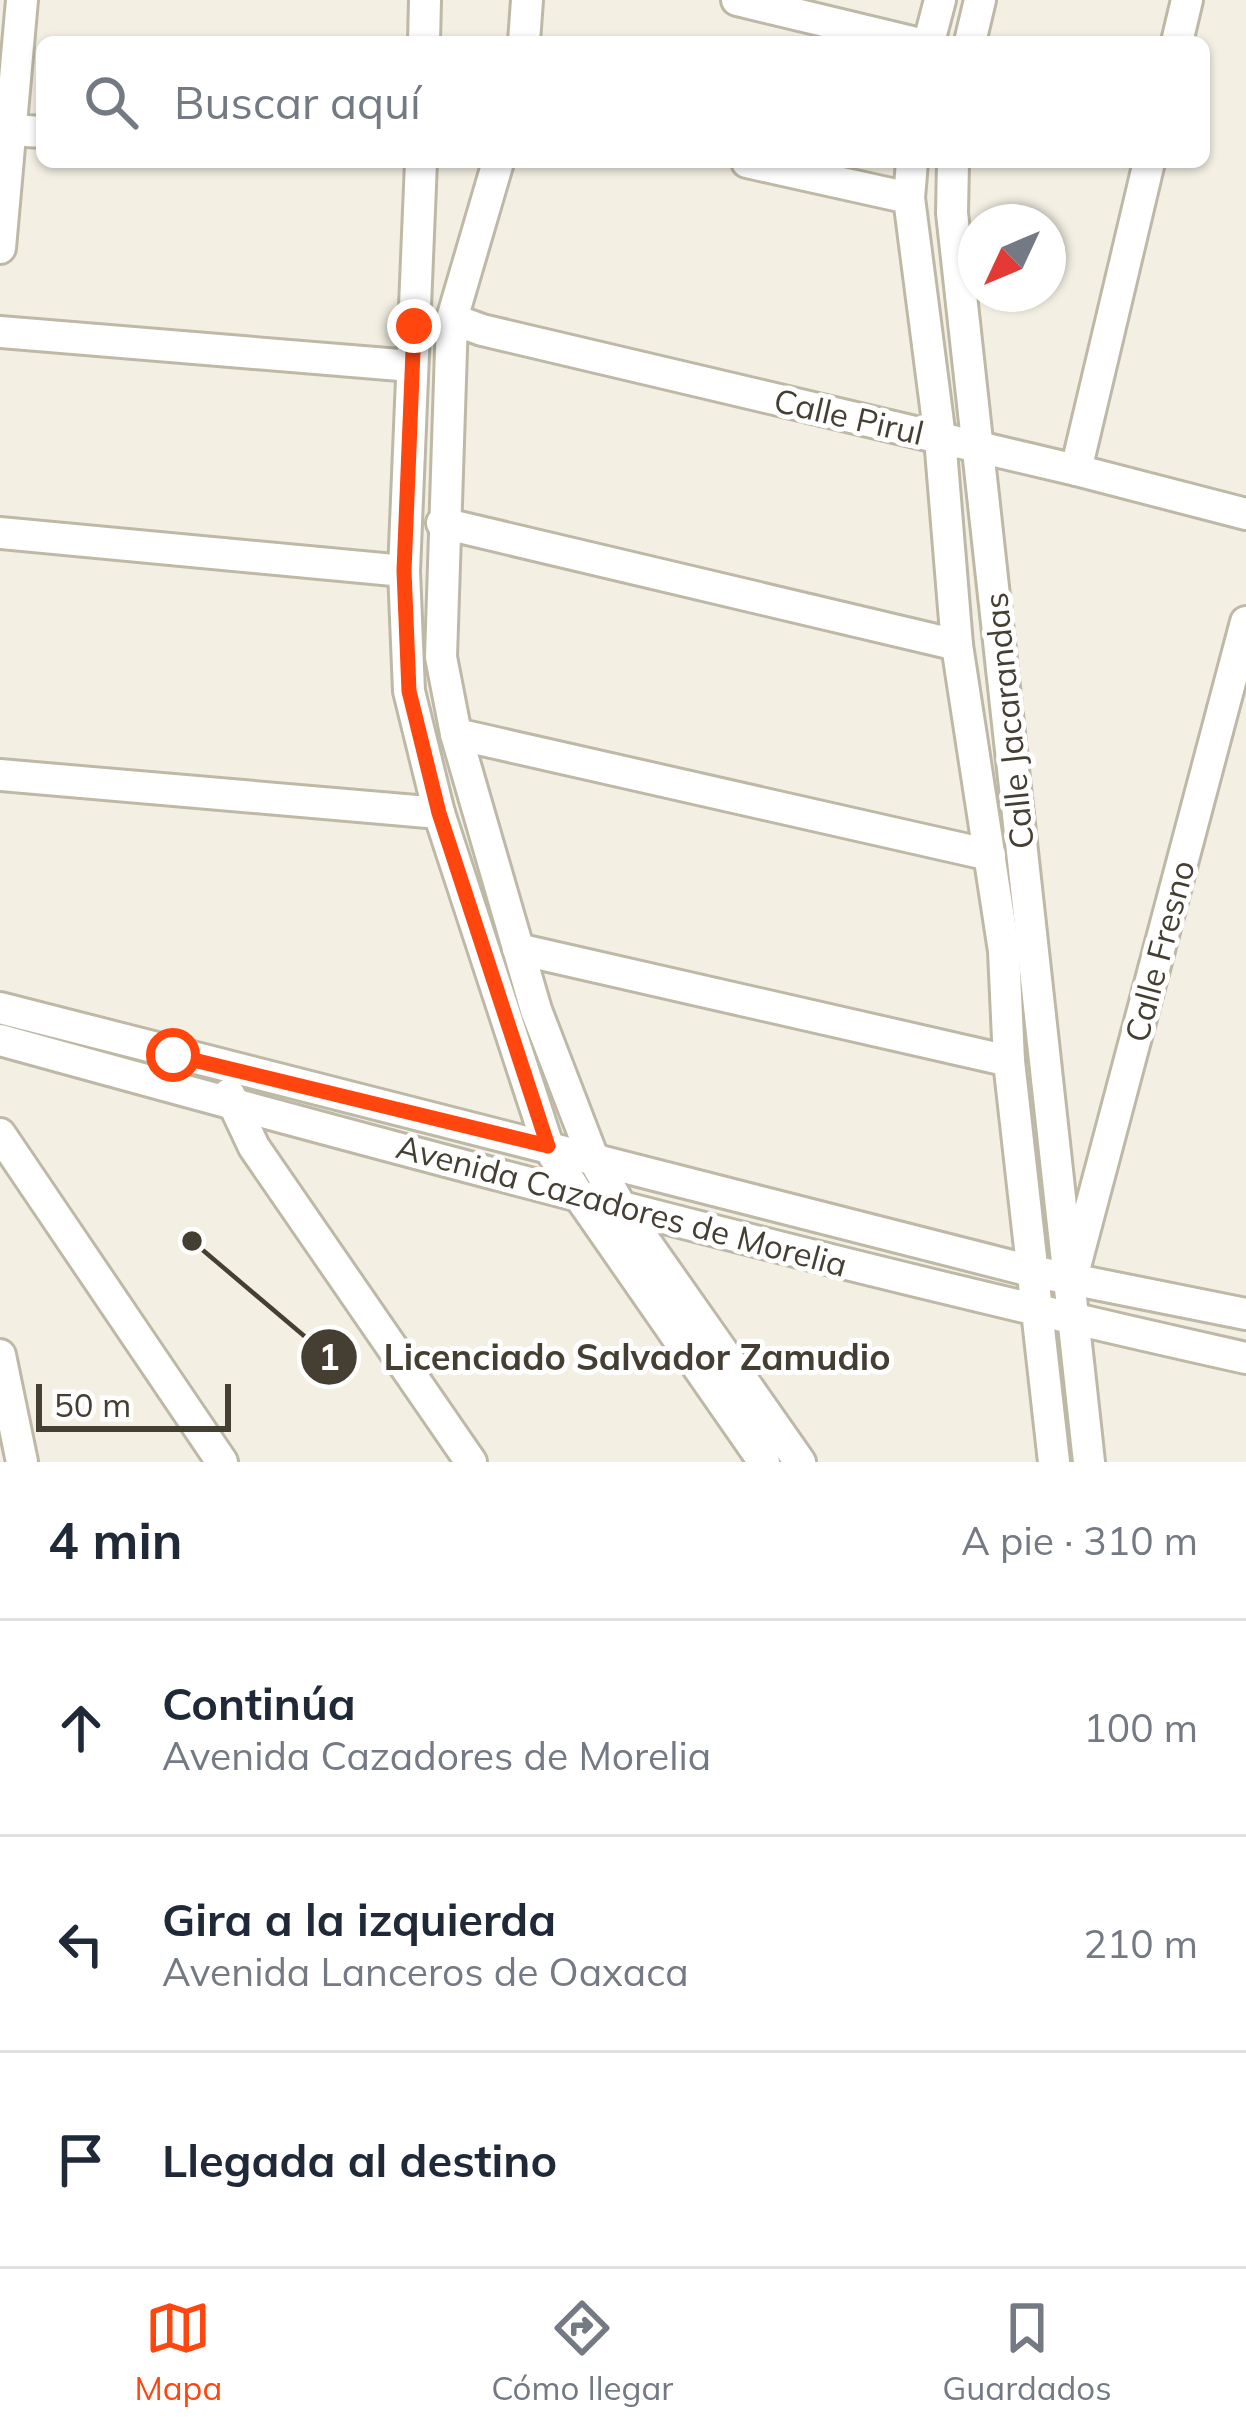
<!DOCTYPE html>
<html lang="es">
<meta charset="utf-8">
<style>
body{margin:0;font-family:Mulish,sans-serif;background:#f6f6f7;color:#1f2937}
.compass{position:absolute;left:958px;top:204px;width:108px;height:108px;border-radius:50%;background:#fff;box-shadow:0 3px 9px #0004;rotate:226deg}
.scale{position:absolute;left:36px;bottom:30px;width:195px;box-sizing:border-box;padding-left:12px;border:6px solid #453f33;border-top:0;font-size:33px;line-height:42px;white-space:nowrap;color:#453f33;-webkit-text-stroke:9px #fff;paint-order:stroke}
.stop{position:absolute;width:36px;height:36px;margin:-27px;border:9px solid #ff460e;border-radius:50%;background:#fff}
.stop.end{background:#ff460e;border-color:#fff;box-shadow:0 3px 12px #0008}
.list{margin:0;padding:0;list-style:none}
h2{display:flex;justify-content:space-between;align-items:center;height:156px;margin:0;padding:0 48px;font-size:51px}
h2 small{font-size:39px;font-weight:400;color:#747a83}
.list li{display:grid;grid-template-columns:78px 1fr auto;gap:36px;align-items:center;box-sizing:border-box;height:216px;padding:0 48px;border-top:3px solid #e0e1e3}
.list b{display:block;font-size:45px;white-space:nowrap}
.list p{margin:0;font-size:39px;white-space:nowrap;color:#747a83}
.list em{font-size:39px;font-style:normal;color:#747a83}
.icon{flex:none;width:66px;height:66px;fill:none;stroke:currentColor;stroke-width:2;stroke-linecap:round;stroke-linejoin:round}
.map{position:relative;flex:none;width:1246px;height:1462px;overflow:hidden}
.search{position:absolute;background:#fff;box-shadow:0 3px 9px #0004;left:36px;right:36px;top:36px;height:132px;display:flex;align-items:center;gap:30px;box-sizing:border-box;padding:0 42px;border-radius:18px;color:#747a83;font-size:45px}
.sheet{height:804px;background:#fff}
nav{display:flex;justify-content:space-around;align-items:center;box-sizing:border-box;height:168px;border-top:3px solid #e0e1e3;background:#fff;font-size:33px;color:#747a83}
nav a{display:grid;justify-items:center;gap:6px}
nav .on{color:#ff460e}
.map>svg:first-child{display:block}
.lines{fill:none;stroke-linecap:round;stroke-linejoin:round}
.minor-casing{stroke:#beb8a6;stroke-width:36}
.minor{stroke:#fff;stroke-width:30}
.route{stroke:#ff460e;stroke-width:15}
.labels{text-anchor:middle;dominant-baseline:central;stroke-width:10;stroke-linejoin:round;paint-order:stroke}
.street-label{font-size:33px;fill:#453f33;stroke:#fff}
.leader{fill:none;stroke:#453f33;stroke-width:4.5}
.callout-dot{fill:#453f33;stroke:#fff;stroke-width:4.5}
.mark-label{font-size:36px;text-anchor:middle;font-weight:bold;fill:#fff}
.callout-label{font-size:36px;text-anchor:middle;font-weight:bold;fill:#453f33;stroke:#fff;stroke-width:10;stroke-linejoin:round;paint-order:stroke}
</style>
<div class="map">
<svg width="1246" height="1462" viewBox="0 0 1246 1462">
<rect width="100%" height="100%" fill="#f3efe3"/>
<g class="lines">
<defs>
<g id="minor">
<path d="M 737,0 L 912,42"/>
<path d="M 424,42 L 425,0"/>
<path d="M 524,42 L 527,0"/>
<path d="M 929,42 L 940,0"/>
<path d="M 970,42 L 980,0"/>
<path d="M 1177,42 L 1187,0"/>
<path d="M 11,130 L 42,132"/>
<path d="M 421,162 L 404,571 L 409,691 L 439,813 L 548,1146 L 577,1193 L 764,1462"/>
<path d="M 498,162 L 452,319 L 441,657 L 456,734 L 536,1010 L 593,1158 L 621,1207 L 800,1462"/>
<path d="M 747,162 L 909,198"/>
<path d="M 912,162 L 909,198 L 940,438 L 957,645 L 1004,951 L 1009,1061 L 1054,1462"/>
<path d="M 953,162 L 952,213 L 1089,1462"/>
<path d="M 0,248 L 22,0"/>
<path d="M 452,319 L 482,330 L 1076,470 L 1246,514"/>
<path d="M 0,332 L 412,366"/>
<path d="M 1076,470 L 1149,162"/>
<path d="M 442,523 L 957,645"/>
<path d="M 0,533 L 404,571"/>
<path d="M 456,734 L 990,855"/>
<path d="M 0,775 L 439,813"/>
<path d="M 518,949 L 1009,1061"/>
<path d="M 0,1008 L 1031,1271 L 1246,1314"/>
<path d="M 0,1040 C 413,1154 828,1265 1246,1358"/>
<path d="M 229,1094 L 254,1147 L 471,1462"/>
<path d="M 0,1134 L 222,1462"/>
<path d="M 1076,1263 L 1246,622"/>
<path d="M 0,1355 L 22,1462"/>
</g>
</defs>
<use href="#minor" class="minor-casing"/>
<use href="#minor" class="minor"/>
</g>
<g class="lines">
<path class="route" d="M 173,1055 L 548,1146 L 439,813 L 409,691 L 404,571 L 414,326"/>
</g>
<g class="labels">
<g class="street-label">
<text transform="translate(849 416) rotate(13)">Calle Pirul</text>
<text transform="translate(1008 721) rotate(-96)">Calle Jacarandas</text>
<text transform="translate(1159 951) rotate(-75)">Calle Fresno</text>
<text transform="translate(622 1205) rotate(15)">Avenida Cazadores de Morelia</text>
</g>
</g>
<path class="leader" d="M192 1241L329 1357"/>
<g class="callout-dot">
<circle cx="192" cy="1241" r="12"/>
<circle cx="329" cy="1357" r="30"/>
</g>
<g class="mark-label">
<text x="329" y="1370">1</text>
</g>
<g class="callout-label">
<text x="637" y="1370">Licenciado Salvador Zamudio</text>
</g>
</svg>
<svg class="compass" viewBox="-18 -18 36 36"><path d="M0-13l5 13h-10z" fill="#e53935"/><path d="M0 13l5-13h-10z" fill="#747a83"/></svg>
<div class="scale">50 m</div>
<div class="stop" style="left:173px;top:1055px"></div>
<div class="stop end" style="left:414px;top:326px"></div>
<div class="search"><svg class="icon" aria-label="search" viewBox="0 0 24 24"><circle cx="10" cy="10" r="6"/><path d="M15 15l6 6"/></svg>Buscar aquí</div>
</div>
<section class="sheet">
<h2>4 min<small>A pie · 310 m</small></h2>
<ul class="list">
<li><svg class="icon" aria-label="ahead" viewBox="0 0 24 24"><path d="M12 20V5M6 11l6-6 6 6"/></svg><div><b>Continúa</b><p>Avenida Cazadores de Morelia</p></div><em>100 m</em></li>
<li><svg class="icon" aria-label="left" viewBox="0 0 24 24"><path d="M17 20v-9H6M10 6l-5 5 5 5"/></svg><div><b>Gira a la izquierda</b><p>Avenida Lanceros de Oaxaca</p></div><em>210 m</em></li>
<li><svg class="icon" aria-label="arrive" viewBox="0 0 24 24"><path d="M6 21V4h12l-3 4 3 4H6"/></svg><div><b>Llegada al destino</b></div></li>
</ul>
</section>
<nav>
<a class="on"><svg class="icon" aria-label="map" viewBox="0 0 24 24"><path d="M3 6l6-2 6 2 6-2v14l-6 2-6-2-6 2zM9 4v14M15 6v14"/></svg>Mapa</a>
<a><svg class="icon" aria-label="directions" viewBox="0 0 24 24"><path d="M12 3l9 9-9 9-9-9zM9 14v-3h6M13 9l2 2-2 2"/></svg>Cómo llegar</a>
<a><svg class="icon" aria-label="saved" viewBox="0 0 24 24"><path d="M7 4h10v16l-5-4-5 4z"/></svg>Guardados</a>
</nav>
